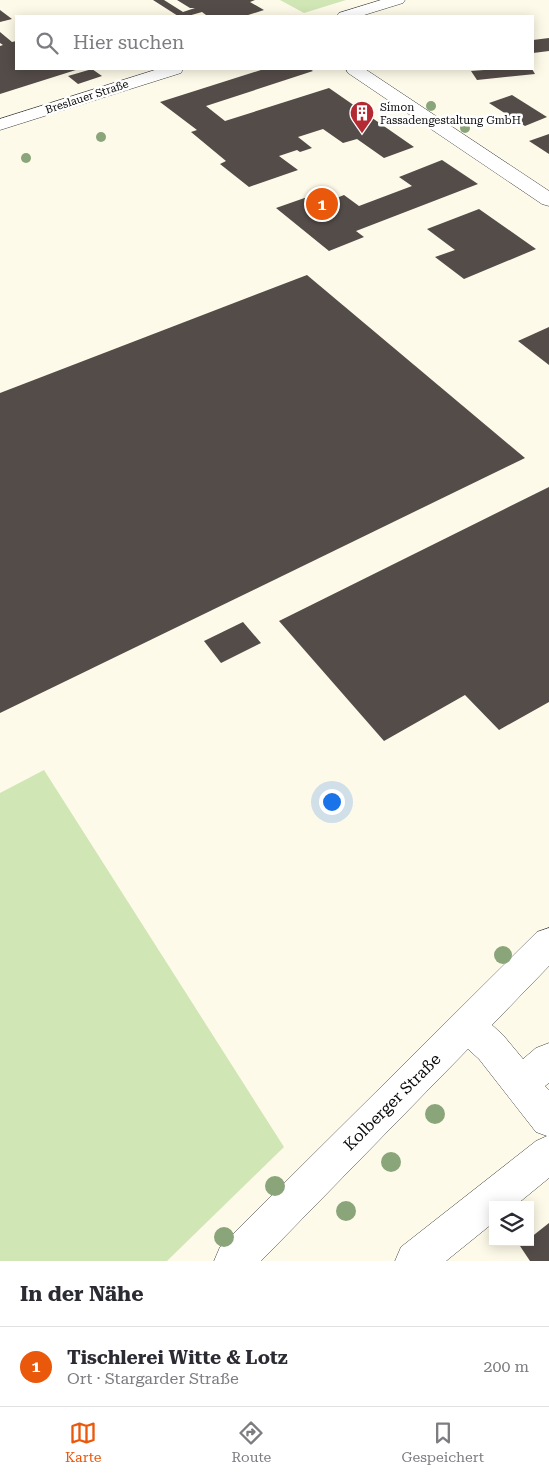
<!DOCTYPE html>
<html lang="de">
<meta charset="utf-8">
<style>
body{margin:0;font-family:"Roboto Serif",serif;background:#f7f7f7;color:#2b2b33}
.controls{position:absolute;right:15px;bottom:15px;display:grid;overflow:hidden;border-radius:0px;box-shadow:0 2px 12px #0003}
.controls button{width:45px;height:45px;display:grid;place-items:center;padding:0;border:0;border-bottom:1px solid #e1e1e2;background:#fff;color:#2b2b33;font:25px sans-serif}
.you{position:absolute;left:331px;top:801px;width:18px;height:18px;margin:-12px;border:4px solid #fff;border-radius:50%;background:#1a73e8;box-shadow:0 0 0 8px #1a73e833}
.badge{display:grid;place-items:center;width:32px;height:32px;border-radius:50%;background:#ea580c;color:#fff;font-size:16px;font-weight:700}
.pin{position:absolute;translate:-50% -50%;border:2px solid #fff;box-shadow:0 1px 5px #0006}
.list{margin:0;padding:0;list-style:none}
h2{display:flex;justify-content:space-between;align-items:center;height:65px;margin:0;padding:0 20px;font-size:21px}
h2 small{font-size:16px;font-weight:400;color:#7c7c81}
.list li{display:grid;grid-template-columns:32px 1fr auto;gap:15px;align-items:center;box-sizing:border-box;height:80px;padding:0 20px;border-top:1px solid #e1e1e2}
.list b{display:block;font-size:19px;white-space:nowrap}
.list p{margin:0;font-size:16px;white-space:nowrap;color:#7c7c81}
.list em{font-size:16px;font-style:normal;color:#7c7c81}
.icon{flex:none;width:28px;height:28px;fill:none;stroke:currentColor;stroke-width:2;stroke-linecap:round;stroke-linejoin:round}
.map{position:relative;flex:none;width:549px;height:1261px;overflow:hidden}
.search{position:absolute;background:#fff;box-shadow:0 2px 12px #0003;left:15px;right:15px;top:15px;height:55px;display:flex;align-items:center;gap:12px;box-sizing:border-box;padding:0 18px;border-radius:0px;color:#7c7c81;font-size:19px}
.sheet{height:145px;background:#fff}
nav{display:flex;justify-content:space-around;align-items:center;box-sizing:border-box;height:70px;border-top:1px solid #e1e1e2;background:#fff;font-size:14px;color:#7c7c81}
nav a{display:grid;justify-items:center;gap:2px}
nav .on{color:#ea580c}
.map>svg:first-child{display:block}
.green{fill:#d0e6b5}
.building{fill:#534c48}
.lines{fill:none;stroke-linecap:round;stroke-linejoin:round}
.minor-casing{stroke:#3e3e3e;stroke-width:1}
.minor{fill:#fff;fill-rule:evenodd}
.tree{fill:#8ba57a}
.labels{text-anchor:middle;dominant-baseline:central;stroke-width:5;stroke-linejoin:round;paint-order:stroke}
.far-street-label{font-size:11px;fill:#0b0b0b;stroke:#fff}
.far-poi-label{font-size:11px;fill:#0b0b0b;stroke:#fff;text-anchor:start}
.near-street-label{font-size:16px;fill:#0b0b0b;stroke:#fff}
</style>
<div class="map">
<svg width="549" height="1261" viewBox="0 0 549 1261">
<rect width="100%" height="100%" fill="#fefae9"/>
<g class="green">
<path d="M 280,0 L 346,0 L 304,13 Z"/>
<path d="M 44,770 L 284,1147 L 167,1261 L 0,1261 L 0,793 Z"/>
</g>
<g class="building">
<path d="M 153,0 L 164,0 L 183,12 L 195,8 L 190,8 L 177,0 L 255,0 L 250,2 L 264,10 L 245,16 L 203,16 L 206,15 L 202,12 L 188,16 L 178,16 Z"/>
<path d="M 0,10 L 12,19 L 0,22 Z"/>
<path d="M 0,32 L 12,42 L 16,41 L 16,69 L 79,69 L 0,94 L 0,46 L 3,45 L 0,43 Z"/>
<path d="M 549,38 L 549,51 L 533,53 L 533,40 Z"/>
<path d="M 92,69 L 102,76 L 78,84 L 68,76 Z"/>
<path d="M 264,69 L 310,69 L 313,71 L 206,106 L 225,121 L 329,88 L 414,147 L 384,158 L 357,139 L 343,143 L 323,129 L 298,137 L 312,148 L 300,152 L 297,150 L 279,156 L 298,170 L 249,187 L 220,164 L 226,161 L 191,132 L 197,130 L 160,102 Z"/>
<path d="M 497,69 L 532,69 L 535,74 L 477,80 L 471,71 Z"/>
<path d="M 512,95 L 547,117 L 525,126 L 489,103 Z"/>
<path d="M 549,134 L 549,154 L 529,141 Z"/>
<path d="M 442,160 L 478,184 L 356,231 L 364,237 L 329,251 L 276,208 L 313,195 L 324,203 L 344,195 L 359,206 L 412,186 L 399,177 Z"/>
<path d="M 479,209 L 536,249 L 464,279 L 435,257 L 455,250 L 427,229 Z"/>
<path d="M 307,275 L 525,458 L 0,713 L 0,393 Z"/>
<path d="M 549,327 L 549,365 L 518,341 Z"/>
<path d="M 549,487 L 549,702 L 499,730 L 465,695 L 384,741 L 279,621 Z"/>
<path d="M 243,622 L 261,643 L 221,663 L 204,641 Z"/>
<path d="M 549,1223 L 549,1261 L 530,1261 L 520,1246 L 525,1242 L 530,1242 L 530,1238 Z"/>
</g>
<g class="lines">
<defs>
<g id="minor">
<path d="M 381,0 L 405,0 L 403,3 L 361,16 L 337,16 L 339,13 Z"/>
<path d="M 158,69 L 183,69 L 181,73 L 0,130 L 0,119 Z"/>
<path d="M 346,69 L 365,69 L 549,191 L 549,206 L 542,204 L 348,73 Z"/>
<path d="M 549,928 L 549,966 L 492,1025 L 503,1035 L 523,1059 L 536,1048 L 549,1043 L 549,1083 L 545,1086 L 549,1090 L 549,1178 L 516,1205 L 493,1205 L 493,1223 L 446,1261 L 395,1261 L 401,1247 L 536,1141 L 547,1136 L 536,1132 L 479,1059 L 468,1049 L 261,1261 L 214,1261 L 220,1247 L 537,932 Z"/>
</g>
</defs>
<use href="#minor" class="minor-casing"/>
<use href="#minor" class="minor"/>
</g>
<g class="tree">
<circle cx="431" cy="106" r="5"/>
<circle cx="465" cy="128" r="5"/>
<circle cx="101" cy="137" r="5"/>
<circle cx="26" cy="158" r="5"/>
<circle cx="503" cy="955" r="9"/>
<circle cx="435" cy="1114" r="10"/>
<circle cx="391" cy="1162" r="10"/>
<circle cx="275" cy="1186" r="10"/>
<circle cx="346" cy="1211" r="10"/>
<circle cx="224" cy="1237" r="10"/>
</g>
<defs>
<symbol id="building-pin" viewBox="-11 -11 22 30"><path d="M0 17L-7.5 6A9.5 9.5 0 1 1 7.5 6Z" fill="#b42a33" stroke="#fff"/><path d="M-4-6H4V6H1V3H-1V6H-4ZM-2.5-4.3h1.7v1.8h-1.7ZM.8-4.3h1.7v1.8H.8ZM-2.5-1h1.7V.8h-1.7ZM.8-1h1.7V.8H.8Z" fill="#fff"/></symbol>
</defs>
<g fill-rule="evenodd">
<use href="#building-pin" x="348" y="99" width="28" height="38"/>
</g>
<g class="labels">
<g class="far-street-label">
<text transform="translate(87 97) rotate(-18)">Breslauer Straße</text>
</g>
<g class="far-poi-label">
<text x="380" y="107">Simon<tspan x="380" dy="13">Fassadengestaltung GmbH</tspan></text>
</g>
<g class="near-street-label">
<text transform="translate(392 1102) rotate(-45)">Kolberger Straße</text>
</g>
</g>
</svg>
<div class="controls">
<button><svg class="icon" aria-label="layers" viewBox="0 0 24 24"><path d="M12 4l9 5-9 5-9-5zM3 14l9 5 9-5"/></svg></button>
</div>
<div class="you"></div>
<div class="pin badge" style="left:322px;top:204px">1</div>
<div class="search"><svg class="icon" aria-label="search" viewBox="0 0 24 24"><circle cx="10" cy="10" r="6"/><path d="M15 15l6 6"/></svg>Hier suchen</div>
</div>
<section class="sheet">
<h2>In der Nähe<small></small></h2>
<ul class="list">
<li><span class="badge">1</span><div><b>Tischlerei Witte &amp; Lotz</b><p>Ort · Stargarder Straße</p></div><em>200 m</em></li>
</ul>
</section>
<nav>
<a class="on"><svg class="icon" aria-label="map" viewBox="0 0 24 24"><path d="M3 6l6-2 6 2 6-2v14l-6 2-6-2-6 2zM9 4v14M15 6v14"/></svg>Karte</a>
<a><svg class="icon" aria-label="directions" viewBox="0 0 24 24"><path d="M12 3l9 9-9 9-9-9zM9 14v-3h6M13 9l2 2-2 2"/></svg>Route</a>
<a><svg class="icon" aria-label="saved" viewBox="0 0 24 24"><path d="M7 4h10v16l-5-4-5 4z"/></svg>Gespeichert</a>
</nav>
